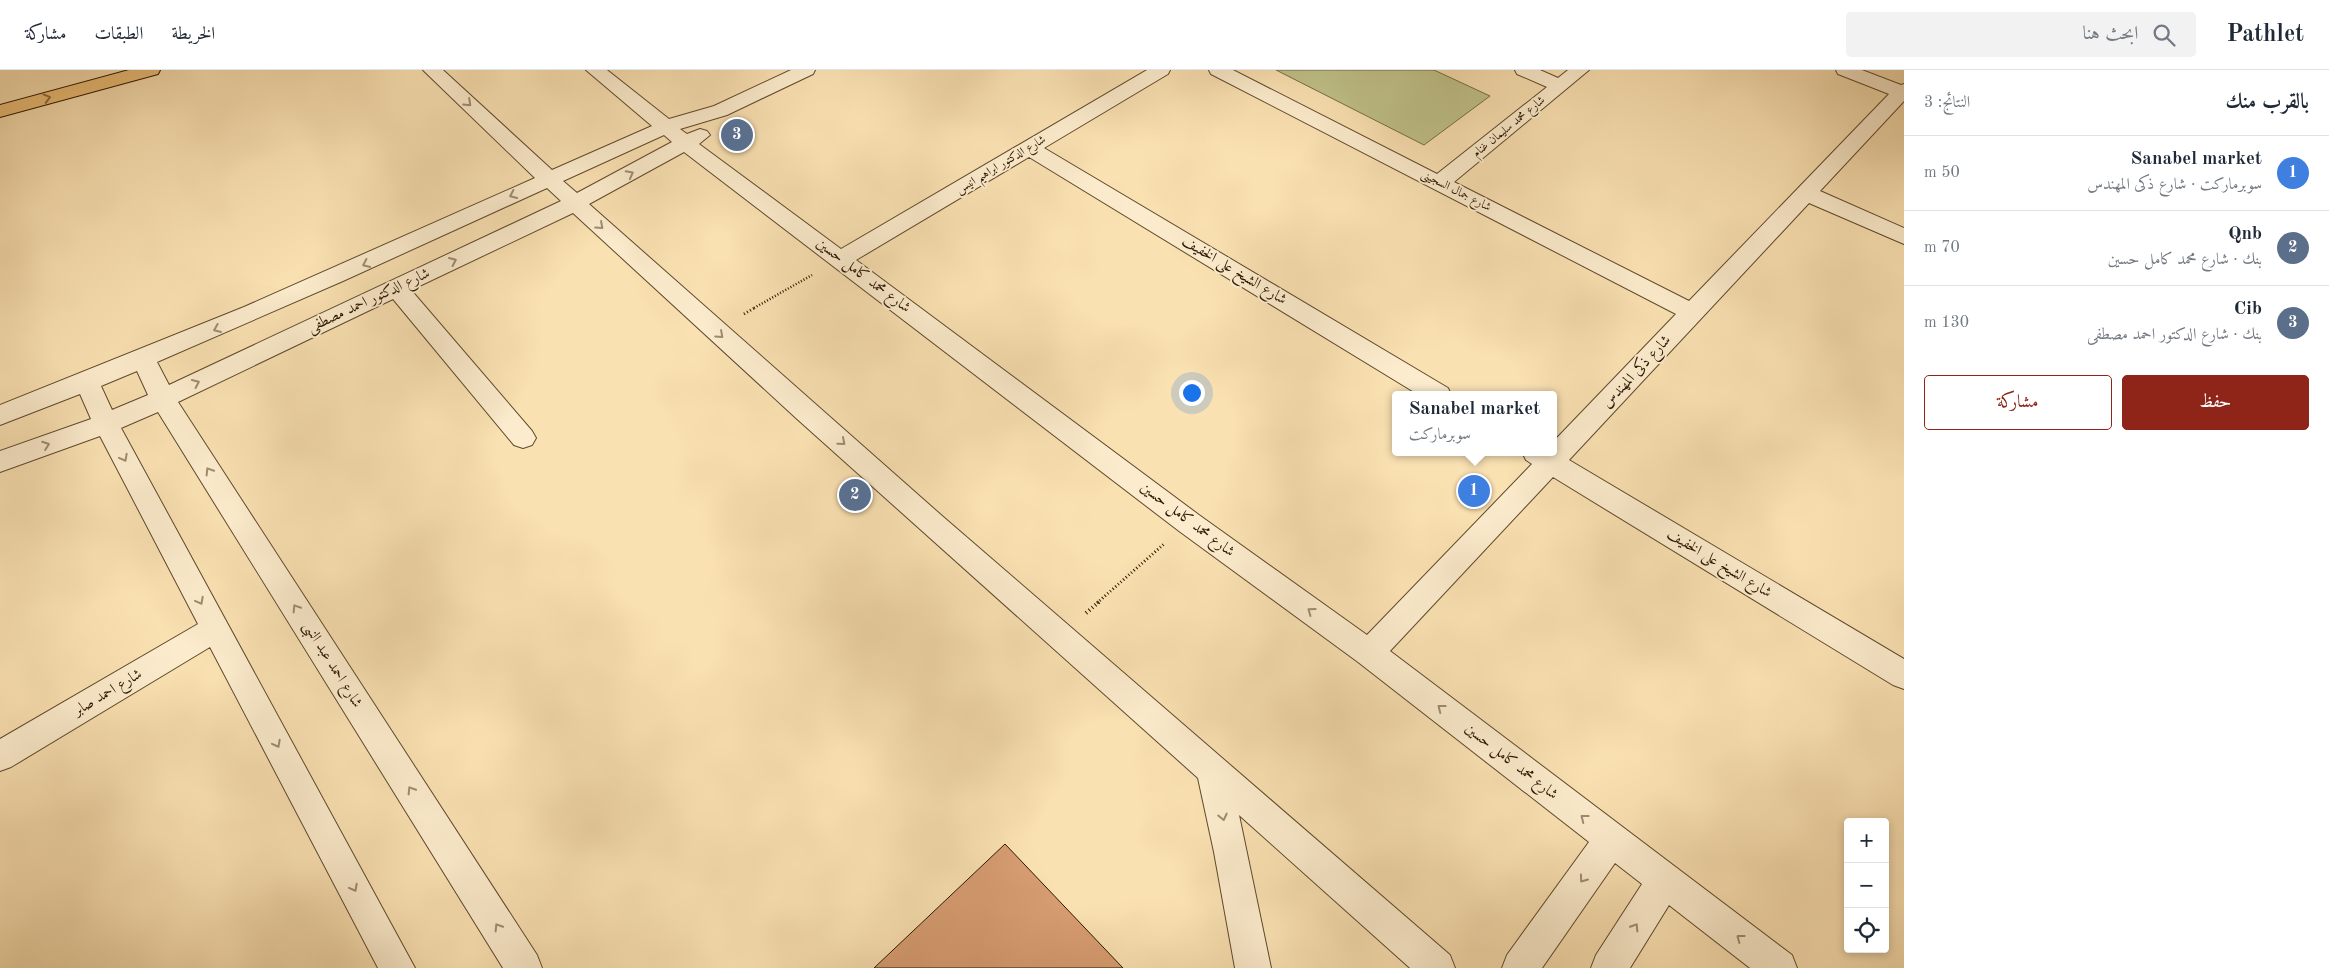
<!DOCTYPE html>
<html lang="ar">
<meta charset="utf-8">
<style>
body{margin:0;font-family:"Old Standard TT",Amiri,serif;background:#f2f2f3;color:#1f2937;direction:rtl}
.controls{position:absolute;right:15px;bottom:15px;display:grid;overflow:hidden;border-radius:5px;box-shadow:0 2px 8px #0003}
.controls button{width:45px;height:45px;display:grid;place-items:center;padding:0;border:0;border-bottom:1px solid #e0e1e3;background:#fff;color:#1f2937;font:25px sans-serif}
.you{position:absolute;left:1191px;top:322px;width:18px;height:18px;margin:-12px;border:4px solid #fff;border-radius:50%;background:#1a73e8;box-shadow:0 0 0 8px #1a73e833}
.badge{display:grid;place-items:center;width:32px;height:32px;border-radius:50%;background:#8f2418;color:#fff;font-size:16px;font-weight:700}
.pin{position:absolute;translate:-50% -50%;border:2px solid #fff;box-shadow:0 1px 5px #0006}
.popup{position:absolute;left:1392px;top:321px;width:165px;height:65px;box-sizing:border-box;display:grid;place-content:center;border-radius:5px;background:#fff;filter:drop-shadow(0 1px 4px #0005);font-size:16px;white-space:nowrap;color:#747a83}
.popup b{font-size:19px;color:#1f2937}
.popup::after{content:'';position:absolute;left:50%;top:100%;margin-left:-10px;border:10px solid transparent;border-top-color:#fff}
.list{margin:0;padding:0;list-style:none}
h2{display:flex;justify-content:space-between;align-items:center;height:65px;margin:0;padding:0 20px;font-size:21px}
h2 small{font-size:16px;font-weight:400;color:#747a83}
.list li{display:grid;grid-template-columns:32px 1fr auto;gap:15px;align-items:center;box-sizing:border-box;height:75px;padding:0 20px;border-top:1px solid #e0e1e3}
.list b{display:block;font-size:19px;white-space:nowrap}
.list p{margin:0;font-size:16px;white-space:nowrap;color:#747a83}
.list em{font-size:16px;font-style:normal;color:#747a83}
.actions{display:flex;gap:10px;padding:15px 20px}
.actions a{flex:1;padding:11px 0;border:1px solid #8f2418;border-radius:5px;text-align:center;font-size:18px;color:#8f2418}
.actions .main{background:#8f2418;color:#fff}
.icon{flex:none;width:28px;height:28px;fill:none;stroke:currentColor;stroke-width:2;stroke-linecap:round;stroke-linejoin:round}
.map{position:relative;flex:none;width:1904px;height:898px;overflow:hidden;direction:ltr}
header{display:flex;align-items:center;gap:30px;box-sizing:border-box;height:70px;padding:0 25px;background:#fff;border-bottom:1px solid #e0e1e3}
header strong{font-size:24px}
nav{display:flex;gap:28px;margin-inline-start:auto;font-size:18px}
.search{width:350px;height:45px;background:#f2f2f3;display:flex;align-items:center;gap:12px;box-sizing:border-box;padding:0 18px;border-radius:5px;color:#747a83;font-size:19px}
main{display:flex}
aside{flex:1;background:#fff}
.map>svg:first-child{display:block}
.green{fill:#c0c28a;stroke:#766c45}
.building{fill:#d89d72;stroke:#2b1600}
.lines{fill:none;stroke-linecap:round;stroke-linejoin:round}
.minor-casing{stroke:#5f492c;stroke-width:2}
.major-casing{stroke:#2b1600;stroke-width:2}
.path-far2{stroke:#2b1600;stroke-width:2.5;stroke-dasharray:1 2;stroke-linecap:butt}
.path-far1{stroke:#2b1600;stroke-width:3;stroke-dasharray:1 2.5;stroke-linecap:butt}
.path{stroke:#2b1600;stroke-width:4;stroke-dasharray:1 3;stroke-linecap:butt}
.minor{fill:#fceccd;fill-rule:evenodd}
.major{fill:#edc079;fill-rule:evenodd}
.oneway{stroke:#8c6b3c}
.oneway2{stroke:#9e8c71}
.labels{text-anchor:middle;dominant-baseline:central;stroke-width:4;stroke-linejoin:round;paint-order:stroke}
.far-street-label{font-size:12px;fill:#2b1600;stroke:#fceccd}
.street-label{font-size:15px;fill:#2b1600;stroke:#fceccd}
</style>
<header>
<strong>Pathlet</strong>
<div class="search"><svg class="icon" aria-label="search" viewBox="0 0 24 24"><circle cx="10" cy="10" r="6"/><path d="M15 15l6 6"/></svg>ابحث هنا</div>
<nav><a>الخريطة</a><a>الطبقات</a><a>مشاركة</a></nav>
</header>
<main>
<aside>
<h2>بالقرب منك<small>النتائج: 3</small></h2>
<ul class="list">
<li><span class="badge" style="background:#3f7fe0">1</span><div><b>Sanabel market</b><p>سوبرماركت · شارع ذكى المهندس</p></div><em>50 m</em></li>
<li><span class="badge" style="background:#5c6f8a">2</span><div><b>Qnb</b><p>بنك · شارع محمد كامل حسين</p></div><em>70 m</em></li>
<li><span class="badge" style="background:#5c6f8a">3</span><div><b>Cib</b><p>بنك · شارع الدكتور احمد مصطفى</p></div><em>130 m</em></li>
</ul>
<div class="actions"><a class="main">حفظ</a><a>مشاركة</a></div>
</aside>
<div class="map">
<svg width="1904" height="898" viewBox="0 0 1904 898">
<rect width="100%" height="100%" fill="#fae1b2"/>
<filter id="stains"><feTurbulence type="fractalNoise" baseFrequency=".004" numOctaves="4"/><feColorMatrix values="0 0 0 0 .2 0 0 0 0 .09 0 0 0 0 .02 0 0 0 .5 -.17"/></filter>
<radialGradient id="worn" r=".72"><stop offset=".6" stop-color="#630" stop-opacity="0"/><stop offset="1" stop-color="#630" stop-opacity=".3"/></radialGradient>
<path class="green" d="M 1276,0 L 1434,0 L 1490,26 L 1424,75 Z"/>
<path class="building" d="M 1005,774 L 1123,898 L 874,898 Z"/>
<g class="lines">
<defs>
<path id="minor" d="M 423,0 L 443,0 L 552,100 L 652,56 L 586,0 L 607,0 L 669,49 L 714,36 L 791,0 L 815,0 L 813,4 L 727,45 L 680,59 L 687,64 L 700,59 L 707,61 L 710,65 L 699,74 L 841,179 L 1147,0 L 1170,0 L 1168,4 L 1044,78 L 1448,318 L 1451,325 L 1419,325 L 1029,87 L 856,190 L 1199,445 L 1367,565 L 1532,394 L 1526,390 L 1522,382 L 1553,382 L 1553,372 L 1676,244 L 1211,4 L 1209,0 L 1233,0 L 1437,104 L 1547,17 L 1517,4 L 1515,0 L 1540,0 L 1558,8 L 1568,0 L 1589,0 L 1454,112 L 1689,231 L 1889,24 L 1838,4 L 1836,0 L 1862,0 L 1901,15 L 1904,14 L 1904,31 L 1820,121 L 1904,158 L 1904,174 L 1809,133 L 1569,390 L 1904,589 L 1904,619 L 1893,615 L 1553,407 L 1390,581 L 1792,885 L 1797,898 L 1750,898 L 1669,835 L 1630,898 L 1591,898 L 1596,885 L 1642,814 L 1615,793 L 1542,898 L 1502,898 L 1507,885 L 1589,772 L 1358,592 L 1179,461 L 684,82 L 589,134 L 941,445 L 1450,885 L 1455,898 L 1410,898 L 1239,745 L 1271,898 L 1235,898 L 1214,782 L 1198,708 L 796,348 L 573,143 L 411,220 L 532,361 L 536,368 L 532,375 L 523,378 L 514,375 L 393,229 L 178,332 L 537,885 L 542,898 L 503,898 L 158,342 L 121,358 L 415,898 L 378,898 L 210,577 L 11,697 L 0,701 L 0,669 L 198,554 L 100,366 L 0,402 L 0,381 L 91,349 L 80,324 L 0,355 L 0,335 L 244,237 L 535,108 ZM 664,65 L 672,72 L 577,123 L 563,111 ZM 547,118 L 561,131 L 169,315 L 157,292 L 343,211 ZM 137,301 L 148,325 L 112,340 L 101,316 Z"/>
<path id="major" d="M 129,0 L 160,0 L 158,4 L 0,47 L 0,35 Z"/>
</defs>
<use href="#minor" class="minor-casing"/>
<use href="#major" class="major-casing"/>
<path class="path-far2" d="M 754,238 L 812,205"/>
<g class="path-far1">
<path d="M 744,244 L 756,237"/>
<path d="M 1097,533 L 1164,474"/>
</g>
<path class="path" d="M 1086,543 L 1099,532"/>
<use href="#minor" class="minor"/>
<use href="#major" class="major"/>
</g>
<defs><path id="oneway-chevron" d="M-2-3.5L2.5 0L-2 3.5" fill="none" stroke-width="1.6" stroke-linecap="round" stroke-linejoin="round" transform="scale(1.25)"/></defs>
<use class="oneway" href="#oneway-chevron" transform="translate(47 28) rotate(-15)"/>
<g class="oneway2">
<use href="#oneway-chevron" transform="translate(468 33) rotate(43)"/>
<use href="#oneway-chevron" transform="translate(630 104) rotate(-28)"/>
<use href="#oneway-chevron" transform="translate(513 125) rotate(155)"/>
<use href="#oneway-chevron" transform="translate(600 156) rotate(42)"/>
<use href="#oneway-chevron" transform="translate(453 191) rotate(-25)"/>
<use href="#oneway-chevron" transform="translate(366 194) rotate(155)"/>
<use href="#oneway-chevron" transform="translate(217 259) rotate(157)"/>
<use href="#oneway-chevron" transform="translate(720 265) rotate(42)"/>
<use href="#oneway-chevron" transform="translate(196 313) rotate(-25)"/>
<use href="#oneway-chevron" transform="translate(842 372) rotate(41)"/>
<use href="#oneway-chevron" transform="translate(46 375) rotate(-20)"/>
<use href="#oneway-chevron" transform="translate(124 388) rotate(62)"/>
<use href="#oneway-chevron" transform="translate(209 401) rotate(-122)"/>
<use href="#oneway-chevron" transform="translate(200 531) rotate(62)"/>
<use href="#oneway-chevron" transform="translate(296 538) rotate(-122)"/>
<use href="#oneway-chevron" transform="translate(1311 541) rotate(-144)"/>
<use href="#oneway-chevron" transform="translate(1441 638) rotate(-142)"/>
<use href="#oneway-chevron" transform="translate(277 674) rotate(62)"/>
<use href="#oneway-chevron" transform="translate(411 720) rotate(-122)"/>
<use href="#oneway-chevron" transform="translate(1223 747) rotate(77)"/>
<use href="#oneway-chevron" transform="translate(1584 748) rotate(-142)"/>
<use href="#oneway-chevron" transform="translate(1583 809) rotate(126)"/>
<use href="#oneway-chevron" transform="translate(354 818) rotate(62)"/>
<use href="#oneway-chevron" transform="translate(498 857) rotate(-122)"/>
<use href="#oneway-chevron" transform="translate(1635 857) rotate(-58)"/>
<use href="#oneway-chevron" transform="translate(1740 868) rotate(-143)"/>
</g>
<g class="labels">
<g class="far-street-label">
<text transform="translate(1509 57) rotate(-39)">شارع محمد سليمان غنام</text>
<text transform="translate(1001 95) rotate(-31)">شارع الدكتور ابراهيم انيس</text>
<text transform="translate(1456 121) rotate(27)">شارع جمال السجينى</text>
</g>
<g class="street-label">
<text transform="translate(1234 201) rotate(31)">شارع الشيخ على الخفيف</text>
<text transform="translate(863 206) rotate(37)">شارع محمد كامل حسين</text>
<text transform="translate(369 231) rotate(-25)">شارع الدكتور احمد مصطفى</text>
<text transform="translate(1637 302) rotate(-47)">شارع ذكى المهندس</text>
<text transform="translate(1187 450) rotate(37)">شارع محمد كامل حسين</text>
<text transform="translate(1719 494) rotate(31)">شارع الشيخ على الخفيف</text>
<text transform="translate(332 595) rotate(58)">شارع احمد عبد النبى</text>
<text transform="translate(108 623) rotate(-31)">شارع احمد صابر</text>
<text transform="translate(1511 692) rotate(38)">شارع محمد كامل حسين</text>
</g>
</g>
<rect width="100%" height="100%" filter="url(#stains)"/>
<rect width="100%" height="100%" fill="url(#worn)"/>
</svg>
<div class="controls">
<button>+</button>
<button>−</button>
<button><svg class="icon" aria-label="locate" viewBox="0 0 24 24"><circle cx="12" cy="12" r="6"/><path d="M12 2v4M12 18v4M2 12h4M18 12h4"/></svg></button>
</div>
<div class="you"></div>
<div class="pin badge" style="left:1474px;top:421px;background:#3f7fe0">1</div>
<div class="popup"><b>Sanabel market</b>سوبرماركت</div>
<div class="pin badge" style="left:855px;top:425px;background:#5c6f8a">2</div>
<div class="pin badge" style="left:737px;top:65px;background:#5c6f8a">3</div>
</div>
</main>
